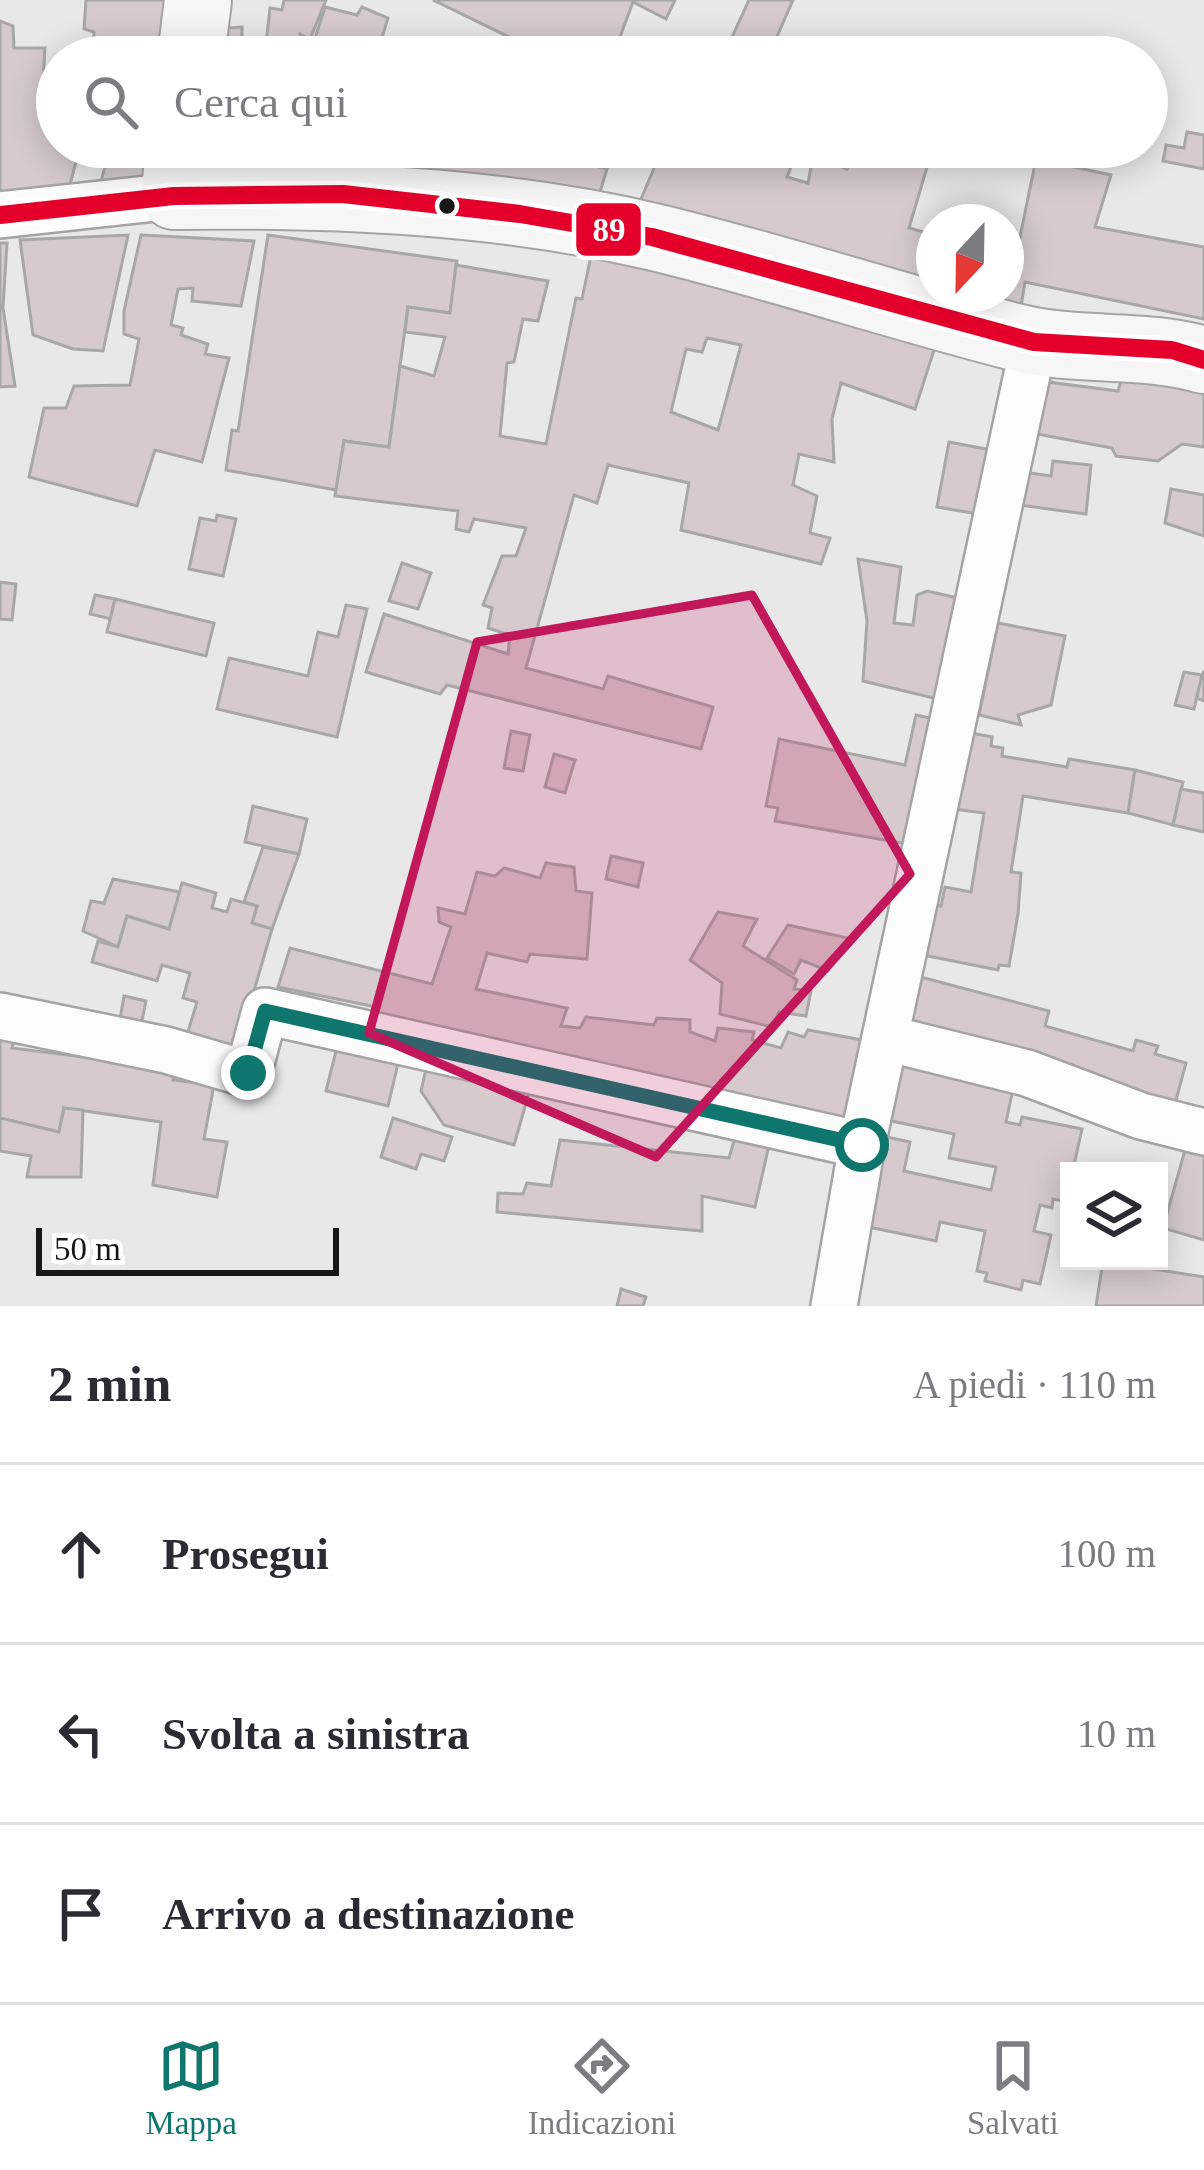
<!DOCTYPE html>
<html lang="it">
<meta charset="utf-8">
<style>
body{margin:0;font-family:"Times New Roman",serif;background:#f7f7f7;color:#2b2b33}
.controls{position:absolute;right:36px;bottom:36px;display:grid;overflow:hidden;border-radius:0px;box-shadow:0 6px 30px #0003}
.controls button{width:108px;height:108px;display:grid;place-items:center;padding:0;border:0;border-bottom:3px solid #e1e1e2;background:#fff;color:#2b2b33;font:60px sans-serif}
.compass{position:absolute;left:916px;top:204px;width:108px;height:108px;border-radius:50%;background:#fff;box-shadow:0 6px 30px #0003;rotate:202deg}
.scale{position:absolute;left:36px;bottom:30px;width:303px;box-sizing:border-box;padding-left:12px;border:6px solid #181718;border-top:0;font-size:33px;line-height:42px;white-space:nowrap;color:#181718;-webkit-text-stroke:9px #fff;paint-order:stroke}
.stop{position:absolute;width:36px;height:36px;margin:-27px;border:9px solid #0f766e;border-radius:50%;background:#fff}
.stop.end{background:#0f766e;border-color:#fff;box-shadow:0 3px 12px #0008}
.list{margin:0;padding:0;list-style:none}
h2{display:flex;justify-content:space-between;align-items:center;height:156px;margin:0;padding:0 48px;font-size:51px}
h2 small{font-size:39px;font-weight:400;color:#7c7c81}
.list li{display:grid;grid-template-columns:78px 1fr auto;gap:36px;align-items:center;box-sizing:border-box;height:180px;padding:0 48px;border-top:3px solid #e1e1e2}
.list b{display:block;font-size:45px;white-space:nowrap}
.list em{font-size:39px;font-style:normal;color:#7c7c81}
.icon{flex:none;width:66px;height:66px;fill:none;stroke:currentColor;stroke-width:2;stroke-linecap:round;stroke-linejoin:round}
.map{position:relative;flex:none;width:1204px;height:1306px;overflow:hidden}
.search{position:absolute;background:#fff;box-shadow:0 6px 30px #0003;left:36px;right:36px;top:36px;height:132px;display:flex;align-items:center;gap:30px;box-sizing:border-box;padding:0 42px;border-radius:66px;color:#7c7c81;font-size:45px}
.sheet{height:696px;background:#fff}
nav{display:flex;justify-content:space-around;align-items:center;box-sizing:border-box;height:168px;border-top:3px solid #e1e1e2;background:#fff;font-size:33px;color:#7c7c81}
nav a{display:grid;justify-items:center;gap:6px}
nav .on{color:#0f766e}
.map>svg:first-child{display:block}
.building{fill:#d6cacc;stroke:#a8a7a7;stroke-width:3;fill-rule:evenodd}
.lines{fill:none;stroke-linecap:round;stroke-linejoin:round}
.street-casing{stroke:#a5a4a5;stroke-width:50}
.secondary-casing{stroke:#a5a4a5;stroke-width:70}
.street{stroke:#fcfcfc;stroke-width:45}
.secondary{stroke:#f7f6f7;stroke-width:66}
.bus-1-casing{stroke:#fff;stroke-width:27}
.bus-1{stroke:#e4002b;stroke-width:18}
.route{stroke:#0f766e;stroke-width:15}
.marked{fill:#c2185b;fill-opacity:0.2;stroke:#c2185b;stroke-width:9;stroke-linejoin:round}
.bus-dot{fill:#181718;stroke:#fff;stroke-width:4.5}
.line-badge{stroke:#fff;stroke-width:4.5}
.badge-label{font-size:33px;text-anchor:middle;font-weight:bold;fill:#fff}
</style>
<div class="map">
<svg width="1204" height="1306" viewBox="0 0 1204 1306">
<rect width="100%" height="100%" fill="#e9e8e9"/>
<g class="building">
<path d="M 86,0 L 183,0 L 176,57 L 92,57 L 94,32 L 84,29 Z"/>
<path d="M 284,0 L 326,0 L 310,39 L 300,34 L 298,57 L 213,57 L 215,29 L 242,27 L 242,52 L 265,53 L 270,8 L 282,10 Z"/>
<path d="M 433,0 L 675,0 L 666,19 L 633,2 L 614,53 L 626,57 L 550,57 Z"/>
<path d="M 749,0 L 793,0 L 768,57 L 723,57 Z"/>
<path d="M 325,7 L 357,15 L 362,7 L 388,18 L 376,57 L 309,57 Z"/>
<path d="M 0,21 L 13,26 L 14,48 L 45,48 L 42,97 L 57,98 L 57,147 L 80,147 L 68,192 L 0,206 Z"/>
<path d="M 454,41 L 495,57 L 448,57 Z"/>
<path d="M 1187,132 L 1204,135 L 1204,169 L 1163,161 L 1166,145 L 1184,148 Z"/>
<path d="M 110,147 L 164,147 L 160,178 L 101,182 Z"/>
<path d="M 206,147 L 289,147 L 287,160 L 205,164 Z"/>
<path d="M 301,147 L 588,147 L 602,152 L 599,167 L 607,169 L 596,205 L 364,165 L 300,161 Z"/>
<path d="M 663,147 L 799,147 L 787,177 L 808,183 L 813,156 L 847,169 L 854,147 L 933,147 L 909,228 L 934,235 L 934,294 L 1006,294 L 1006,234 L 1020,237 L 1036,159 L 1111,175 L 1095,227 L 1204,247 L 1204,319 L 1025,282 L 1020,312 L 970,304 L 636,211 Z"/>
<path d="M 128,235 L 103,351 L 73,349 L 33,335 L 20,240 Z"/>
<path d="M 141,235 L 254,241 L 241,306 L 192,301 L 193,288 L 178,289 L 171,325 L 183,328 L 181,335 L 208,344 L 205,354 L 229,358 L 202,462 L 155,450 L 137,506 L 29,477 L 44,408 L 66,408 L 74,386 L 130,385 L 139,339 L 124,334 L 124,311 Z"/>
<path d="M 268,235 L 457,261 L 450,313 L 408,307 L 389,447 L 344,441 L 336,490 L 226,470 L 232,430 L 238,431 Z"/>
<path d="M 0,243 L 7,243 L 3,308 L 15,386 L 0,387 Z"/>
<path d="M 593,246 L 936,344 L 915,409 L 841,383 L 832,419 L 834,462 L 799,454 L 793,485 L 817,496 L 810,533 L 830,538 L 821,564 L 681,530 L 689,483 L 608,465 L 597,503 L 574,495 L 526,668 L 603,689 L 608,676 L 713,707 L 701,749 L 447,685 L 440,694 L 366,672 L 384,614 L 508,654 L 510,635 L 488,628 L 492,608 L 483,605 L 502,556 L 516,556 L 526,528 L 474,519 L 469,532 L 456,529 L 458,511 L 335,496 L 344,441 L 389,447 L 400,366 L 434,376 L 445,337 L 405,332 L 408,307 L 450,313 L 456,265 L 548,281 L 538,321 L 523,319 L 514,362 L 507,363 L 500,436 L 546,444 L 576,298 L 582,299 ZM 707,338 L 741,345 L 718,430 L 671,412 L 686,349 L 702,352 Z"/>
<path d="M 1127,362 L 1204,378 L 1204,447 L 1182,444 L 1158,461 L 1116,456 L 1112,448 L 1027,432 L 1040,381 L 1118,391 Z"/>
<path d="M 949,442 L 991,450 L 978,514 L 937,507 Z"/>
<path d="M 1053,461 L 1091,465 L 1086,514 L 1012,504 L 1016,471 L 1051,476 Z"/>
<path d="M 1171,489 L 1204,495 L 1204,536 L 1165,523 Z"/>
<path d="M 217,515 L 236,519 L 223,576 L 189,569 L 200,518 L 216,521 Z"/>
<path d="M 858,559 L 901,567 L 894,623 L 913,625 L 917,595 L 927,591 L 971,601 L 950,702 L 863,681 L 867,621 Z"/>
<path d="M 402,563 L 431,573 L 418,609 L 389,601 Z"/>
<path d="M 0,582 L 16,584 L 12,620 L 0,619 Z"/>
<path d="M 95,595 L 115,599 L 111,619 L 90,614 Z"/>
<path d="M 115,599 L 214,623 L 206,656 L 107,632 Z"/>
<path d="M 346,605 L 367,609 L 337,737 L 217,709 L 229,658 L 308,676 L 318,632 L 338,637 Z"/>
<path d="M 998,623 L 1065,636 L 1051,705 L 1018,715 L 1021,725 L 979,715 Z"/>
<path d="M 1204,671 L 1204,701 L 1194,697 Z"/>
<path d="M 1184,672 L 1202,675 L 1194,709 L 1175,705 Z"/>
<path d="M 916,715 L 939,720 L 914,845 L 775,821 L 778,808 L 766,806 L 779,739 L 905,765 Z"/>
<path d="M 511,731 L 530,735 L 523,771 L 504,768 Z"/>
<path d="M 971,733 L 992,737 L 991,746 L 1003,748 L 1002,756 L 1067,767 L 1069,759 L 1135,770 L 1128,813 L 1023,796 L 1011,872 L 1021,873 L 1018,914 L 1009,966 L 999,965 L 998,970 L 923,955 L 931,905 L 941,906 L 945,887 L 971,892 L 984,813 L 946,808 Z"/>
<path d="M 554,754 L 575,760 L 565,793 L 545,787 Z"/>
<path d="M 1135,770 L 1183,782 L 1173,825 L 1128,813 Z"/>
<path d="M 1181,789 L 1204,793 L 1204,832 L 1173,825 Z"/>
<path d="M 253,806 L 307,819 L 299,854 L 245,842 Z"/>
<path d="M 263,847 L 299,854 L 272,929 L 252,923 L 257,906 L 244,902 Z"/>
<path d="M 611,856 L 643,863 L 638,887 L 606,879 Z"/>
<path d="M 546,863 L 574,867 L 576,891 L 592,893 L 587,959 L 530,954 L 527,962 L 487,953 L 476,989 L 567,1008 L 561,1026 L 580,1028 L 586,1017 L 654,1025 L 657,1018 L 690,1020 L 690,1032 L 715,1041 L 718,1028 L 754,1032 L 752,1040 L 781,1048 L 788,1032 L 804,1037 L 808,1030 L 873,1042 L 856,1125 L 373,1019 L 376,1007 L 278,987 L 290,948 L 432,984 L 451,927 L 439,922 L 438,908 L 465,914 L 477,872 L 495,876 L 504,868 L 540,878 Z"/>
<path d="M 113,879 L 180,892 L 169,929 L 127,916 L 118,947 L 83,931 L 91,901 L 104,903 Z"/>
<path d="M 182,883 L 216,893 L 212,908 L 227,912 L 231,899 L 257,906 L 252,923 L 272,929 L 234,1059 L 184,1045 L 197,1002 L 183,998 L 190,973 L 162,965 L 157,981 L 92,962 L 98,941 L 118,947 L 127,916 L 169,929 Z"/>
<path d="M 718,912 L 757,919 L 743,946 L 797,980 L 794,989 L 811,991 L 806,1016 L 779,1012 L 772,1027 L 720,1014 L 722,983 L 690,960 Z"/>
<path d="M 788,925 L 848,938 L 828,971 L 801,960 L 794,974 L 767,958 Z"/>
<path d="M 917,976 L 1049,1011 L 1045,1026 L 1133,1051 L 1136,1040 L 1158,1046 L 1155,1054 L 1186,1063 L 1175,1104 L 902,1031 Z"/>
<path d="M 124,996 L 146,1001 L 140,1030 L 119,1025 Z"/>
<path d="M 0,1024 L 18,1026 L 12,1048 L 138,1064 L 176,1057 L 173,1080 L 214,1085 L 204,1139 L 227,1142 L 217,1197 L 153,1185 L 161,1122 L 64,1108 L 59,1132 L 0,1118 Z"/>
<path d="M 338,1043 L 399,1059 L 388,1106 L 326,1091 Z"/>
<path d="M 897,1050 L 1016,1075 L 1006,1122 L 1020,1125 L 1022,1117 L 1082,1129 L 1074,1165 L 1084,1167 L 1069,1171 L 1069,1202 L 1053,1199 L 1052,1208 L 1040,1205 L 1034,1231 L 1051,1235 L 1040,1284 L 1023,1280 L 1021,1290 L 985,1281 L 987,1273 L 977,1271 L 985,1231 L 940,1222 L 936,1241 L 859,1225 L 873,1134 L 910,1142 L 904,1171 L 991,1190 L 996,1167 L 949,1158 L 954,1134 L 882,1119 Z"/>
<path d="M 429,1056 L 533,1079 L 514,1145 L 444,1125 L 421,1091 Z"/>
<path d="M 64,1108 L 83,1110 L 81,1177 L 27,1177 L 31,1156 L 0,1151 L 0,1118 L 59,1132 Z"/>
<path d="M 393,1118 L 452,1137 L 444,1161 L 421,1154 L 416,1169 L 381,1157 Z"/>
<path d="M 739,1124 L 772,1132 L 755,1207 L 702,1196 L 702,1231 L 497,1212 L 498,1193 L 523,1194 L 527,1183 L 551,1186 L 560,1140 L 729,1158 Z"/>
<path d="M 1185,1150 L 1204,1155 L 1204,1240 L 1163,1228 Z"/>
<path d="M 1103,1261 L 1204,1277 L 1204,1306 L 1096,1306 Z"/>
<path d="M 621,1289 L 646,1297 L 643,1306 L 617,1306 Z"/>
</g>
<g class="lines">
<defs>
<g id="street">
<path d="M 0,215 L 174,196"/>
<path d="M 0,1016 L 166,1050 L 248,1074 L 265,1011 L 862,1145"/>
<path d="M 886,1038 L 1027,1073 L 1141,1116 L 1204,1132"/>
<path d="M 834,1306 L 862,1145 L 1034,342"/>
</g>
<g id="secondary">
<path d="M 191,57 L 198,0"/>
<path d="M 180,147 L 174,196 C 334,194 497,200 654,237 C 775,266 894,306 1015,337 C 1077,353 1142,342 1204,360"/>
</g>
</defs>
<use href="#street" class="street-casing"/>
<use href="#secondary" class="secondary-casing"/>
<use href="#street" class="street"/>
<use href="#secondary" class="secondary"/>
<defs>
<path id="bus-1" d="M 0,215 L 174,196 L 343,194 L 520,214 L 652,237 L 1034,342 L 1172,350 L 1204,360"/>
</defs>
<use href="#bus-1" class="bus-1-casing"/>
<use href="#bus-1" class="bus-1"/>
</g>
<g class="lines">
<path class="route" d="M 248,1073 L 265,1011 L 862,1145"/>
</g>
<path class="marked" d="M 752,595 L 910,874 L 656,1157 L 369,1033 L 477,642 Z"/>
<circle class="bus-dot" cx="447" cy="206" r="10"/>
<rect class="line-badge" x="574" y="201" width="69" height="57" rx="12" fill="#e4002b"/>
<g class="badge-label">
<text x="609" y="241">89</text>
</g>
</svg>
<div class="controls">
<button><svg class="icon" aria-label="layers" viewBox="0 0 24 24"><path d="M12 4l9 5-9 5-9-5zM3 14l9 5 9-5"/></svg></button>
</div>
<svg class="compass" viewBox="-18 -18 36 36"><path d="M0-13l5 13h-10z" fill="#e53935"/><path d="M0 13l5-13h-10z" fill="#7c7c81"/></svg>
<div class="scale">50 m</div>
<div class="stop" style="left:862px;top:1145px"></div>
<div class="stop end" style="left:248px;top:1073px"></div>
<div class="search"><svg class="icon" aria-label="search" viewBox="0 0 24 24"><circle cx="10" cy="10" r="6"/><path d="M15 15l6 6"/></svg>Cerca qui</div>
</div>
<section class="sheet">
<h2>2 min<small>A piedi · 110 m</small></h2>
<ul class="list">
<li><svg class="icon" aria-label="ahead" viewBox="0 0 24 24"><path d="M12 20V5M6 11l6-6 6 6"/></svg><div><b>Prosegui</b></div><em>100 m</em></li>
<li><svg class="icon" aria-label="left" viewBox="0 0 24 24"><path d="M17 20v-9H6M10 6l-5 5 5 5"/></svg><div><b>Svolta a sinistra</b></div><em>10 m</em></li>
<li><svg class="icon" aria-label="arrive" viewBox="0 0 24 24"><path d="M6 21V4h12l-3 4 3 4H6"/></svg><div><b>Arrivo a destinazione</b></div></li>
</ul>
</section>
<nav>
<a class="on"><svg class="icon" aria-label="map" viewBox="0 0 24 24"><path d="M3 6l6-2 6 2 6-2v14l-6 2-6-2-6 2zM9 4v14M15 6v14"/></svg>Mappa</a>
<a><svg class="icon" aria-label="directions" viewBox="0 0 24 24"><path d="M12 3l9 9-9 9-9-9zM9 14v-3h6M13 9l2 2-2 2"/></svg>Indicazioni</a>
<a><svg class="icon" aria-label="saved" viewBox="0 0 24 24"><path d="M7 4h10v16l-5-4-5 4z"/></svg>Salvati</a>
</nav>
